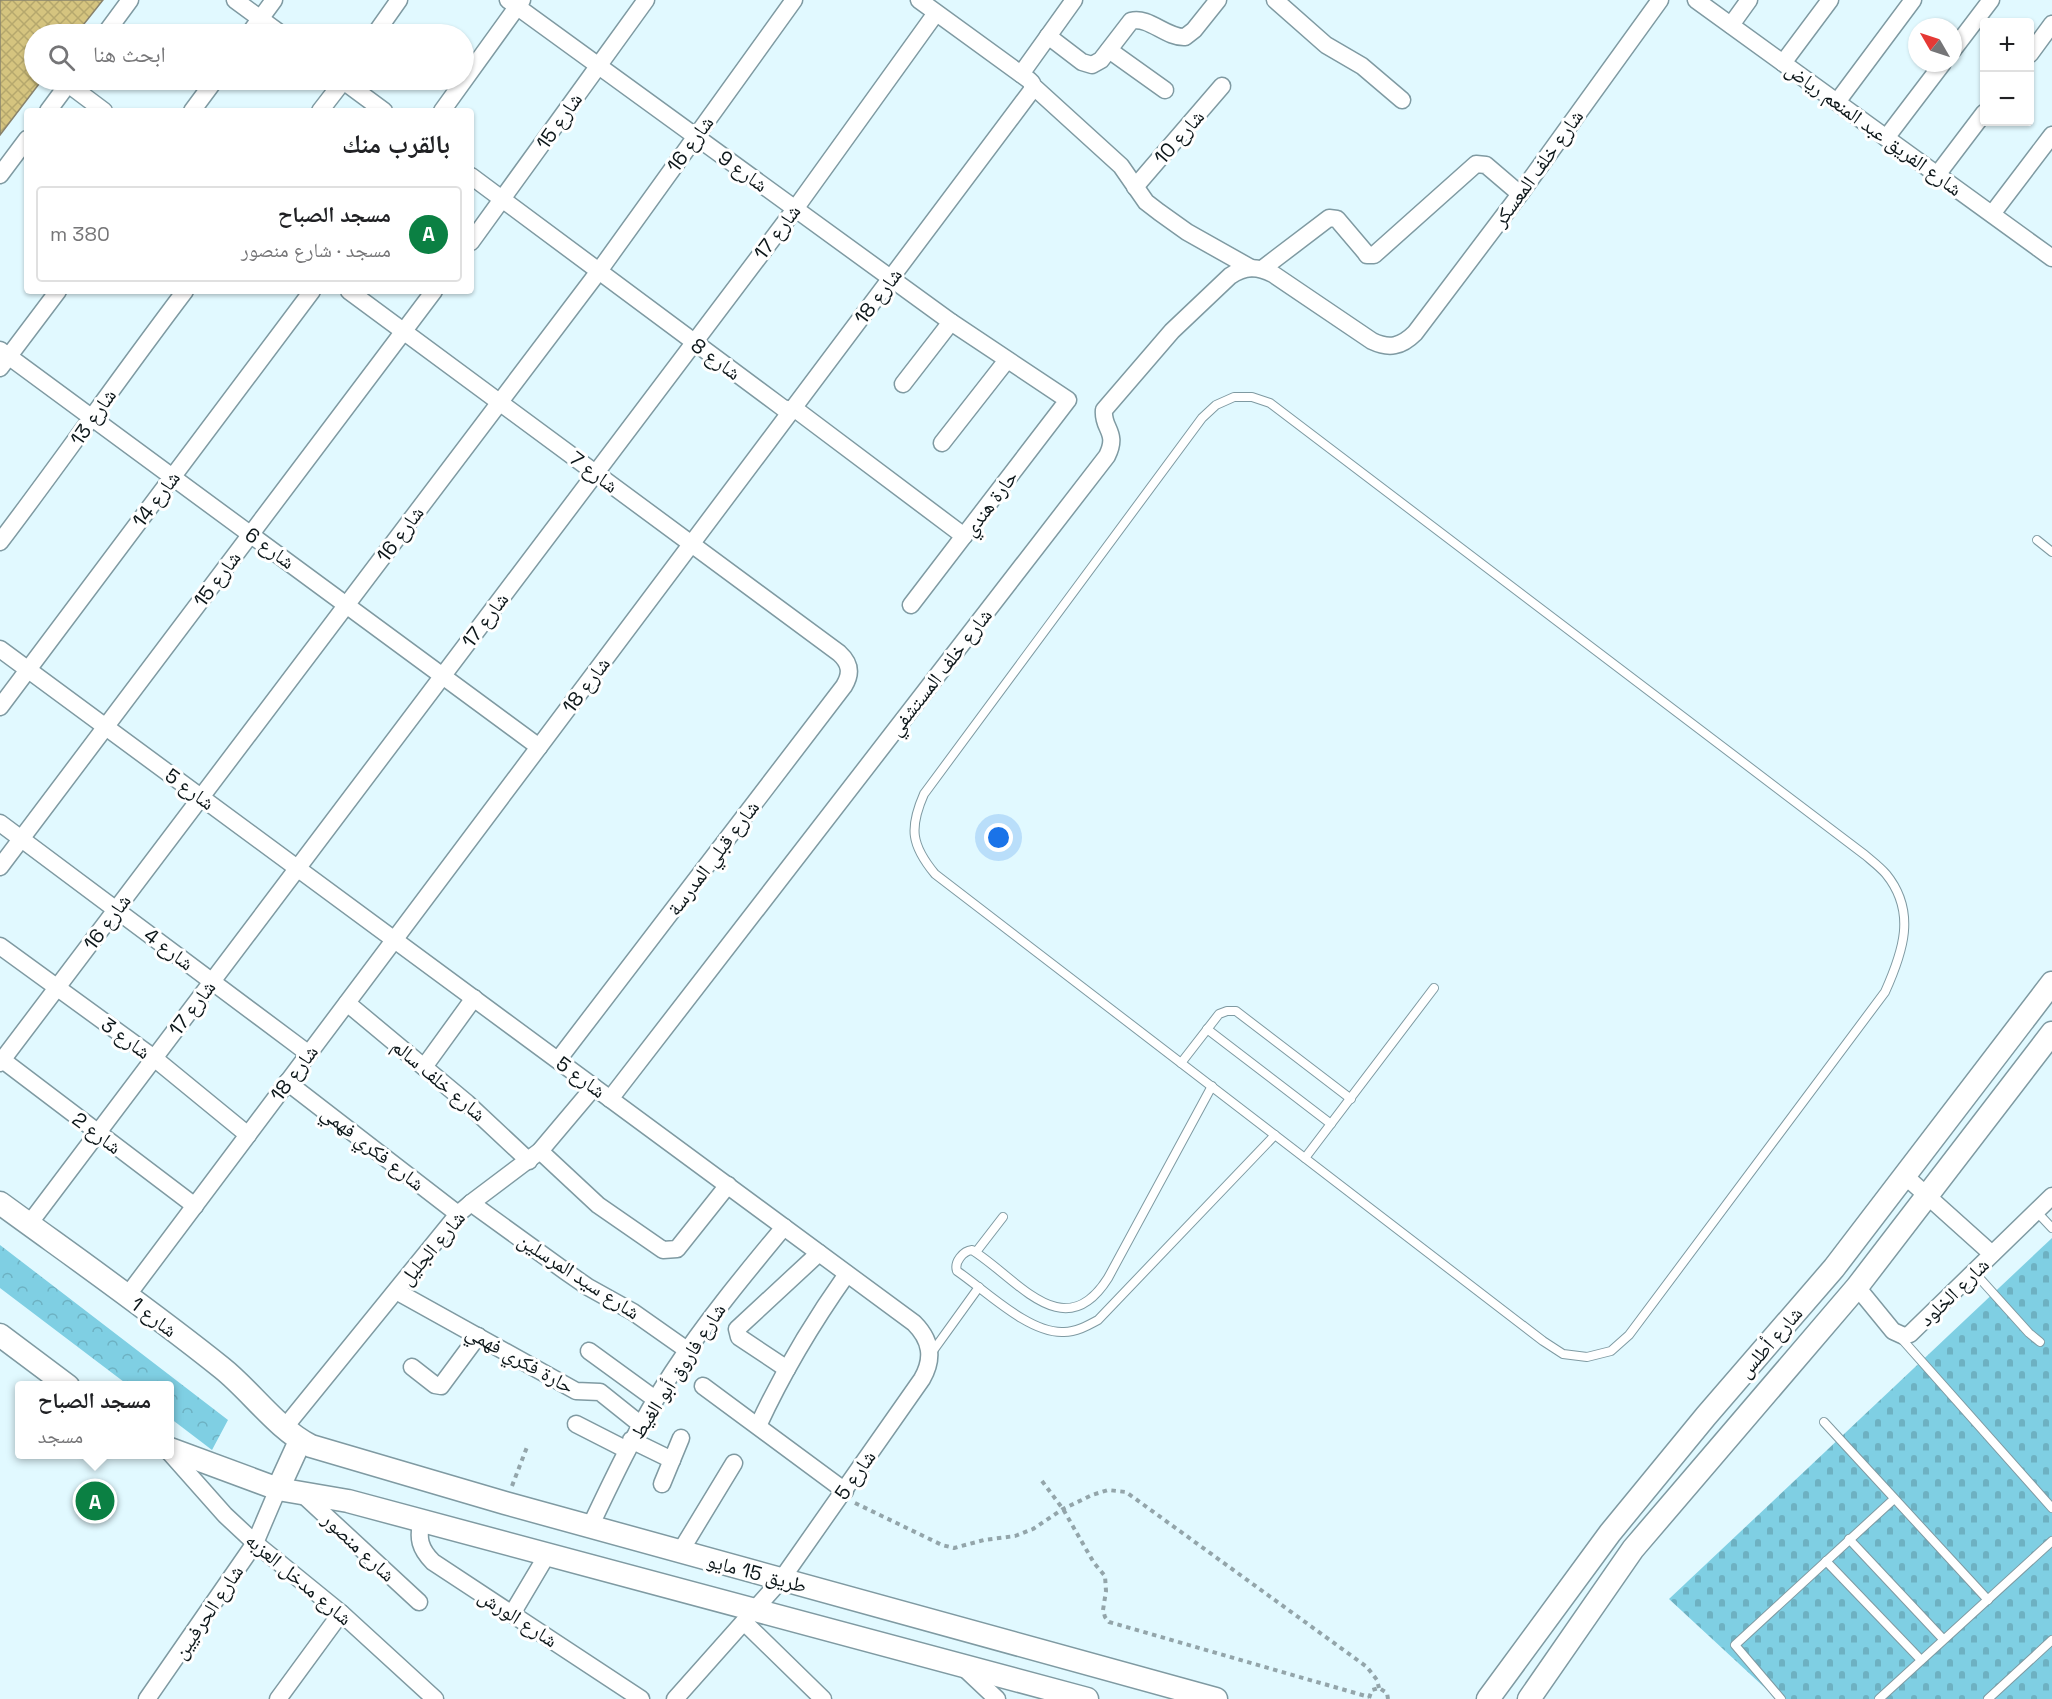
<!DOCTYPE html>
<html lang="ar">
<meta charset="utf-8">
<style>
body{margin:0;font-family:"Space Grotesk","Noto Naskh Arabic",sans-serif;background:#f6f6f6;color:#202124;direction:rtl}
.controls{position:absolute;right:18px;top:18px;display:grid;overflow:hidden;border-radius:6px;box-shadow:0 2px 4px #0004}
.controls button{width:54px;height:54px;display:grid;place-items:center;padding:0;border:0;border-bottom:2px solid #e0e0e0;background:#fff;color:#202124;font:30px sans-serif}
.compass{position:absolute;left:1908px;top:18px;width:54px;height:54px;border-radius:50%;background:#fff;box-shadow:0 2px 4px #0004;rotate:309deg}
.you{position:absolute;left:999px;top:838px;width:21px;height:21px;margin:-15px;border:4px solid #fff;border-radius:50%;background:#1a73e8;box-shadow:0 0 0 9px #1a73e833}
.badge{display:grid;place-items:center;width:39px;height:39px;border-radius:50%;background:#0b8043;color:#fff;font-size:20px;font-weight:700}
.pin{position:absolute;translate:-50% -50%;border:3px solid #fff;box-shadow:0 2px 6px #0006}
.popup{position:absolute;left:15px;top:1381px;width:159px;height:78px;box-sizing:border-box;display:grid;place-content:center;border-radius:6px;background:#fff;filter:drop-shadow(0 2px 4px #0005);font-size:20px;white-space:nowrap;color:#757577}
.popup b{font-size:22px;color:#202124}
.popup::after{content:'';position:absolute;left:50%;top:100%;margin-left:-12px;border:12px solid transparent;border-top-color:#fff}
.list{margin:0;padding:0;list-style:none}
h2{display:flex;justify-content:space-between;align-items:center;height:78px;margin:0;padding:0 24px;font-size:26px}
h2 small{font-size:20px;font-weight:400;color:#757577}
.list li{display:grid;grid-template-columns:39px 1fr auto;gap:18px;align-items:center;box-sizing:border-box;height:96px;margin:0 12px 12px;padding:0 12px;border:2px solid #e0e0e0;border-radius:6px}
.list b{display:block;font-size:22px;white-space:nowrap}
.list p{margin:0;font-size:20px;white-space:nowrap;color:#757577}
.list em{font-size:20px;font-style:normal;color:#757577}
.icon{flex:none;width:33px;height:33px;fill:none;stroke:currentColor;stroke-width:2;stroke-linecap:round;stroke-linejoin:round}
.map{position:relative;flex:none;width:2052px;height:1699px;overflow:hidden;direction:ltr}
.search{position:absolute;background:#fff;box-shadow:0 2px 4px #0004;left:24px;top:24px;width:450px;height:66px;display:flex;align-items:center;gap:15px;box-sizing:border-box;padding:0 21px;border-radius:33px;color:#757577;font-size:22px}
.panel{position:absolute;background:#fff;box-shadow:0 2px 4px #0004;left:24px;top:108px;width:450px;height:186px;border-radius:6px;direction:rtl}
.map>svg:first-child{display:block}
.cemetery{fill:url(#cemetery-stones)}
.park{fill:url(#park-crowns)}
.shadow{fill:#0003}
.building{fill:url(#building-cross-hatch);stroke:#88826c;stroke-width:1.5}
.lines{fill:none;stroke-linecap:round;stroke-linejoin:round}
.lane-casing{stroke:#7f9aa2;stroke-width:10}
.street-casing{stroke:#7f9aa2;stroke-width:19}
.secondary-casing{stroke:#7f9aa2;stroke-width:25}
.path{stroke:#93a5aa;stroke-width:4;stroke-dasharray:4.5 4.5;stroke-linecap:butt}
.lane{stroke:#fff;stroke-width:8}
.street{stroke:#fff;stroke-width:16}
.secondary{stroke:#fff;stroke-width:22}
.labels{text-anchor:middle;dominant-baseline:central;stroke-width:6;stroke-linejoin:round;paint-order:stroke}
.street-label{font-size:20px;fill:#0c1619;stroke:#fff}
</style>
<div class="map">
<svg width="2052" height="1699" viewBox="0 0 2052 1699">
<defs>
<pattern id="cemetery-stones" width="16" height="16" patternUnits="userSpaceOnUse" patternTransform="scale(1.5)"><rect width="16" height="16" fill="#7fcfe3"/><path d="M2 7V4a2 2 0 0 1 4 0v3zM10 15v-3a2 2 0 0 1 4 0v3z" fill="#6db1c2"/></pattern>
<pattern id="park-crowns" width="20" height="18" patternUnits="userSpaceOnUse" patternTransform="scale(1.5)"><rect width="20" height="18" fill="#7fcfe3"/><path d="M2 6a3 3 0 1 1 6 0M12 15a3 3 0 1 1 6 0" fill="none" stroke="#6db1c2"/></pattern>
<pattern id="building-cross-hatch" width="8" height="8" patternUnits="userSpaceOnUse" patternTransform="scale(1.5)"><rect width="8" height="8" fill="#d5c47f"/><path d="M0 0l8 8M0 8l8-8" fill="none" stroke="#b6a86d"/></pattern>
</defs>
<rect width="100%" height="100%" fill="#e1f9ff"/>
<path class="cemetery" d="M 2052,1238 L 2052,1699 L 1777,1699 L 1669,1599 Z"/>
<path class="park" d="M 0,1245 L 228,1420 L 212,1450 L 170,1418 L 170,1386 L 128,1385 L 0,1288 Z"/>
<path class="shadow" d="M 0,0 L 101,0 L 75,34 L 34,34 L 34,80 L 40,80 L 0,133 Z"/>
<path class="building" d="M 0,0 L 103,0 L 76,34 L 34,34 L 34,80 L 42,80 L 0,135 Z"/>
<g class="lines">
<defs>
<g id="lane">
<path d="M 1234,397 L 1252,397 L 1270,403 L 1865,855 C 1872,861 1880,867 1886,874 C 1917,912 1903,952 1885,992 L 1629,1335 L 1611,1351 L 1587,1357 L 1563,1354 L 1543,1341 L 935,874 C 911,845 909,828 924,794 L 1202,418 L 1216,405 Z"/>
<path d="M 2037,540 L 2052,552"/>
<path d="M 1207,1029 L 1331,1124"/>
<path d="M 1181,1063 L 1219,1014 L 1227,1011 L 1236,1011 L 1351,1099"/>
<path d="M 1212,1086 L 1108,1278 C 1064,1348 1017,1278 972,1250 C 963,1251 954,1262 957,1271 C 985,1290 1029,1334 1064,1332 C 1076,1332 1087,1326 1098,1320 L 1275,1135"/>
<path d="M 1305,1158 L 1434,988"/>
<path d="M 2036,1211 L 2052,1228"/>
<path d="M 976,1252 L 1003,1217"/>
<path d="M 1974,1272 L 2029,1333 L 2040,1342"/>
<path d="M 1900,1337 L 2052,1508"/>
<path d="M 930,1355 L 979,1287"/>
<path d="M 1824,1422 L 1988,1600"/>
<path d="M 1849,1539 L 1943,1639"/>
<path d="M 1826,1561 L 1921,1660"/>
<path d="M 1781,1699 L 1735,1645 L 1894,1499"/>
<path d="M 1879,1699 L 2052,1541"/>
<path d="M 1988,1699 L 2052,1640"/>
</g>
<g id="street">
<path d="M 235,0 L 281,34"/>
<path d="M 508,0 L 951,322 L 1068,400 L 911,605"/>
<path d="M 1275,0 L 1326,45 L 1362,66 L 1402,100"/>
<path d="M 1696,0 L 2052,258"/>
<path d="M 1731,25 L 1749,0"/>
<path d="M 105,34 L 130,0"/>
<path d="M 249,34 L 274,0"/>
<path d="M 375,34 L 399,0"/>
<path d="M 1048,36 L 1082,62 L 1092,65 L 1101,60 L 1131,21 C 1149,16 1166,38 1185,37 L 1194,30 L 1218,0"/>
<path d="M 1109,50 L 1165,90"/>
<path d="M 1953,50 L 1991,0"/>
<path d="M 2030,54 L 2052,24"/>
<path d="M 1783,63 L 1830,0"/>
<path d="M 1021,74 L 1074,0"/>
<path d="M 342,80 L 384,111"/>
<path d="M 68,84 L 104,111"/>
<path d="M 1033,86 L 1121,166 L 1146,202 L 1159,212 L 1187,232 L 1251,268"/>
<path d="M 1837,102 L 1913,0"/>
<path d="M 48,111 L 71,80"/>
<path d="M 192,111 L 215,80"/>
<path d="M 320,111 L 344,80"/>
<path d="M 442,111 L 522,0"/>
<path d="M 1886,138 L 1943,63"/>
<path d="M 0,175 L 27,139"/>
<path d="M 1937,175 L 1984,113"/>
<path d="M 471,176 L 783,408 L 799,412 L 964,536"/>
<path d="M 1135,187 L 1222,86"/>
<path d="M 1992,214 L 2052,135"/>
<path d="M 471,242 L 646,0"/>
<path d="M 1262,269 L 1329,218 L 1337,219 L 1365,252 L 1367,255 L 1374,255 L 1476,164 L 1486,165 L 1520,194"/>
<path d="M 349,291 L 839,653 C 850,663 852,673 844,686 L 558,1060"/>
<path d="M 0,350 L 539,747"/>
<path d="M 0,368 L 58,291"/>
<path d="M 903,384 L 951,322"/>
<path d="M 942,443 L 1007,360"/>
<path d="M 0,542 C 63,459 122,374 185,291"/>
<path d="M 0,649 L 914,1323 C 931,1340 934,1358 922,1379 L 781,1580 L 675,1699"/>
<path d="M 0,707 L 312,291"/>
<path d="M 0,823 L 309,1054"/>
<path d="M 0,867 L 434,291"/>
<path d="M 0,946 L 154,1058 L 248,1135"/>
<path d="M 347,1003 L 467,1103 L 529,1161"/>
<path d="M 0,1058 L 195,1206"/>
<path d="M 0,1063 L 599,271 L 794,0"/>
<path d="M 424,1067 L 474,998"/>
<path d="M 287,1082 L 458,1214"/>
<path d="M 610,1099 L 1107,456 C 1119,432 1102,429 1104,410 L 1172,331 L 1230,276 C 1245,266 1257,266 1273,274 L 1372,341 C 1389,349 1401,347 1415,333 L 1520,194 L 1660,0"/>
<path d="M 540,1151 L 598,1205 L 663,1250 L 677,1249 L 728,1185"/>
<path d="M 1904,1175 L 1992,1254"/>
<path d="M 471,1203 L 565,1271 L 588,1287 L 633,1312 L 687,1350"/>
<path d="M 29,1224 L 795,209 L 936,13"/>
<path d="M 1857,1287 L 1893,1331 L 1904,1336 L 1910,1334 L 2052,1196"/>
<path d="M 396,1291 L 576,1391 L 600,1392 L 640,1424"/>
<path d="M 127,1296 L 1032,90 L 1032,83 L 1029,80 L 919,0"/>
<path d="M 589,1351 L 655,1399"/>
<path d="M 412,1367 L 435,1385 L 441,1386 L 478,1336"/>
<path d="M 787,1369 L 739,1337 L 737,1329 L 819,1253"/>
<path d="M 703,1386 L 845,1491"/>
<path d="M 576,1424 L 627,1450"/>
<path d="M 758,1426 C 783,1372 813,1322 847,1274"/>
<path d="M 285,1427 L 458,1214 L 471,1203 L 540,1151 L 594,1087"/>
<path d="M 631,1440 L 672,1460"/>
<path d="M 170,1453 L 225,1515 L 255,1543 L 341,1613 L 435,1699"/>
<path d="M 662,1484 L 681,1438"/>
<path d="M 300,1492 L 419,1602"/>
<path d="M 422,1521 C 417,1538 420,1549 433,1562 L 641,1699"/>
<path d="M 590,1527 C 615,1474 640,1422 672,1373 C 706,1321 745,1274 784,1227"/>
<path d="M 680,1552 L 734,1463"/>
<path d="M 512,1614 L 547,1555"/>
<path d="M 744,1622 L 823,1699"/>
<path d="M 963,1667 L 997,1699"/>
<path d="M 147,1699 L 255,1543 L 278,1489"/>
<path d="M 278,1699 L 341,1613"/>
</g>
<g id="secondary">
<path d="M 0,1203 C 74,1257 150,1310 222,1368 C 251,1391 277,1429 311,1446 L 505,1503 L 1216,1699"/>
<path d="M 0,1335 L 68,1386"/>
<path d="M 170,1449 L 278,1489 L 348,1501 L 1087,1699"/>
<path d="M 278,1489 L 300,1441"/>
<path d="M 1488,1699 L 1610,1533 L 1706,1416 L 1834,1268 L 2052,983"/>
<path d="M 1529,1699 L 1633,1549 L 1857,1287 L 2052,1033"/>
</g>
</defs>
<use href="#lane" class="lane-casing"/>
<use href="#street" class="street-casing"/>
<use href="#secondary" class="secondary-casing"/>
<g class="path">
<path d="M 1042,1481 L 1063,1509 L 1094,1563 L 1105,1576 L 1106,1591 L 1103,1610 L 1105,1617 L 1109,1622 L 1369,1697"/>
<path d="M 512,1486 L 527,1447"/>
<path d="M 855,1503 L 942,1545 L 954,1548 L 984,1540 L 1015,1536 L 1033,1529 L 1063,1509 L 1092,1495 L 1108,1490 L 1126,1492 L 1367,1667 L 1377,1680 L 1379,1688"/>
<path d="M 1369,1698 L 1372,1690 L 1379,1688 L 1387,1693 L 1388,1699"/>
</g>
<use href="#lane" class="lane"/>
<use href="#street" class="street"/>
<use href="#secondary" class="secondary"/>
</g>
<g class="labels">
<g class="street-label">
<text transform="translate(559 121) rotate(-55)">شارع 15</text>
<text transform="translate(1874 129) rotate(36)">شارع الفريق عبد المنعم رياض</text>
<text transform="translate(1179 137) rotate(-49)">شارع 10</text>
<text transform="translate(690 144) rotate(-54)">شارع 16</text>
<text transform="translate(1538 168) rotate(-54)">شارع خلف المعسكر</text>
<text transform="translate(743 171) rotate(36)">شارع 9</text>
<text transform="translate(777 232) rotate(-53)">شارع 17</text>
<text transform="translate(878 296) rotate(-53)">شارع 18</text>
<text transform="translate(716 359) rotate(36)">شارع 8</text>
<text transform="translate(93 417) rotate(-55)">شارع 13</text>
<text transform="translate(594 472) rotate(37)">شارع 7</text>
<text transform="translate(156 499) rotate(-53)">شارع 14</text>
<text transform="translate(990 503) rotate(-53)">حارة هندي</text>
<text transform="translate(400 534) rotate(-53)">شارع 16</text>
<text transform="translate(270 548) rotate(36)">شارع 6</text>
<text transform="translate(217 579) rotate(-53)">شارع 15</text>
<text transform="translate(485 620) rotate(-53)">شارع 17</text>
<text transform="translate(940 672) rotate(-52)">شارع خلف المستشفي</text>
<text transform="translate(586 685) rotate(-53)">شارع 18</text>
<text transform="translate(190 789) rotate(36)">شارع 5</text>
<text transform="translate(713 858) rotate(-53)">شارع قبلي المدرسة</text>
<text transform="translate(107 922) rotate(-53)">شارع 16</text>
<text transform="translate(169 949) rotate(37)">شارع 4</text>
<text transform="translate(192 1008) rotate(-53)">شارع 17</text>
<text transform="translate(126 1038) rotate(36)">شارع 3</text>
<text transform="translate(294 1073) rotate(-53)">شارع 18</text>
<text transform="translate(581 1077) rotate(36)">شارع 5</text>
<text transform="translate(439 1080) rotate(40)">شارع خلف سالم</text>
<text transform="translate(97 1133) rotate(37)">شارع 2</text>
<text transform="translate(373 1148) rotate(38)">شارع فكري فهمي</text>
<text transform="translate(432 1248) rotate(-50)">شارع الجليل</text>
<text transform="translate(579 1276) rotate(33)">شارع سيد المرسلين</text>
<text transform="translate(1954 1292) rotate(-44)">شارع الخلود</text>
<text transform="translate(154 1317) rotate(37)">شارع 1</text>
<text transform="translate(1770 1342) rotate(-49)">شارع أطلس</text>
<text transform="translate(520 1359) rotate(29)">حارة فكري فهمي</text>
<text transform="translate(678 1371) rotate(-57)">شارع فاروق أبو الغيط</text>
<text transform="translate(855 1475) rotate(-55)">شارع 5</text>
<text transform="translate(359 1547) rotate(43)">شارع منصور</text>
<text transform="translate(757 1573) rotate(15)">طريق 15 مايو</text>
<text transform="translate(299 1579) rotate(40)">شارع مدخل العزبه</text>
<text transform="translate(208 1612) rotate(-56)">شارع الحرفيين</text>
<text transform="translate(518 1618) rotate(33)">شارع الورش</text>
</g>
</g>
</svg>
<div class="controls">
<button>+</button>
<button>−</button>
</div>
<svg class="compass" viewBox="-18 -18 36 36"><path d="M0-13l5 13h-10z" fill="#e53935"/><path d="M0 13l5-13h-10z" fill="#757577"/></svg>
<div class="you"></div>
<div class="pin badge" style="left:95px;top:1501px">A</div>
<div class="popup"><b>مسجد الصباح</b>مسجد</div>
<div class="search"><svg class="icon" aria-label="search" viewBox="0 0 24 24"><circle cx="10" cy="10" r="6"/><path d="M15 15l6 6"/></svg>ابحث هنا</div>
<section class="panel">
<h2>بالقرب منك<small></small></h2>
<ul class="list">
<li><span class="badge">A</span><div><b>مسجد الصباح</b><p>مسجد · شارع منصور</p></div><em>380 m</em></li>
</ul>
</section>
</div>
